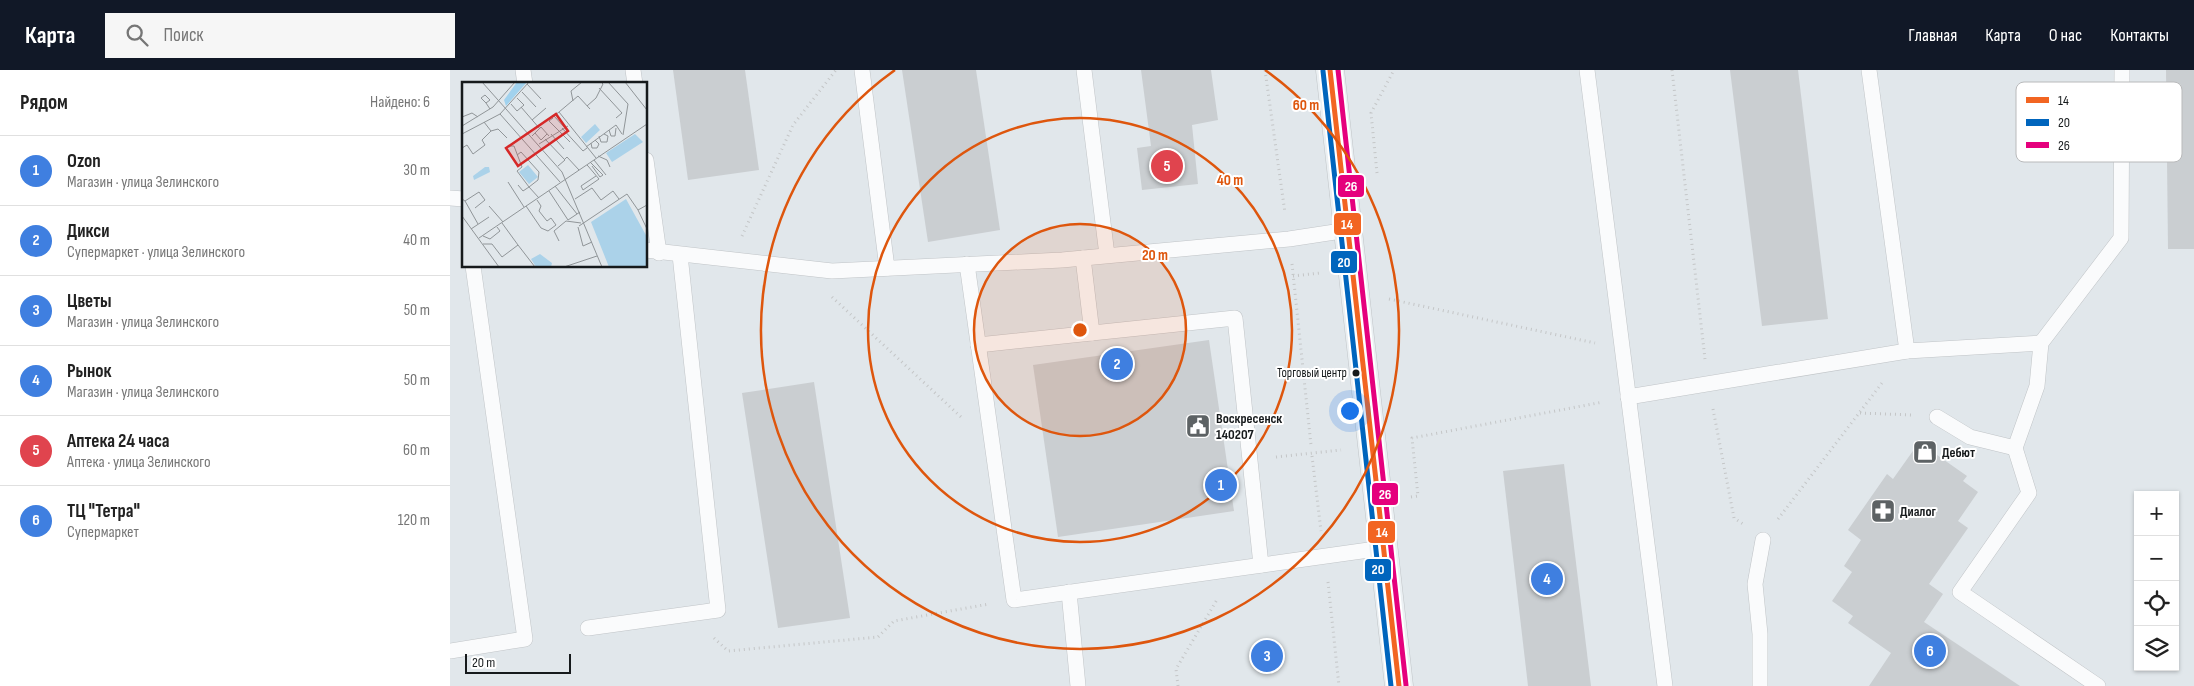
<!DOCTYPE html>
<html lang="ru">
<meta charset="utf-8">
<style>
body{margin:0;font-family:"Sofia Sans Condensed",sans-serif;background:#f6f6f6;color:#222}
.controls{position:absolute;right:15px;bottom:15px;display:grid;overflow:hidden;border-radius:0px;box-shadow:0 1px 4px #0004}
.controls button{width:45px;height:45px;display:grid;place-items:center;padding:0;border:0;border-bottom:1px solid #e0e0e0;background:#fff;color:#222;font:25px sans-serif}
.scale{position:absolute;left:15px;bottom:12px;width:106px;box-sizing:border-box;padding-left:5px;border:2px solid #161a1c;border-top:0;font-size:14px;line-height:18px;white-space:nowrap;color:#161a1c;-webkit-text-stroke:4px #fff;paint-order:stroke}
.you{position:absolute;left:899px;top:340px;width:18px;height:18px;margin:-12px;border:4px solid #fff;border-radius:50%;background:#1a73e8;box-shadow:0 0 0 8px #1a73e833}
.badge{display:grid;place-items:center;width:32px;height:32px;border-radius:50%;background:#111827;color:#fff;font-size:16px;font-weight:700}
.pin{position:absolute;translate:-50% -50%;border:2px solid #fff;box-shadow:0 1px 5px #0006}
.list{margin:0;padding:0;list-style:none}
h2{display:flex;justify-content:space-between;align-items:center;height:65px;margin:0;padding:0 20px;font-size:21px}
h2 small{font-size:16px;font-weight:400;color:#767676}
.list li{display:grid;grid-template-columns:32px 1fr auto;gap:15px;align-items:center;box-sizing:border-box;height:70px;padding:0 20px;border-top:1px solid #e0e0e0}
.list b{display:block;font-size:19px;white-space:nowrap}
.list p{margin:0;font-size:16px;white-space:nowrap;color:#767676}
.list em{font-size:16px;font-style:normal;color:#767676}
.icon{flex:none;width:28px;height:28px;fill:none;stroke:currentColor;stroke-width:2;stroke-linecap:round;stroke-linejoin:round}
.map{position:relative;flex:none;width:1744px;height:616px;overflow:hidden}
header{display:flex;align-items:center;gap:30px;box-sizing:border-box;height:70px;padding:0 25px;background:#111827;color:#fff}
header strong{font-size:24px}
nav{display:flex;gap:28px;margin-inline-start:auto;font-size:18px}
.search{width:350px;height:45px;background:#f6f6f6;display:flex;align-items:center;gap:12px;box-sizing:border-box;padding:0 18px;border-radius:0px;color:#767676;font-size:19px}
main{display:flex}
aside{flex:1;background:#fff}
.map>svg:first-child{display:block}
.building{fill:#caced1}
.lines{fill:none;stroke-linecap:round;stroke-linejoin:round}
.lane-casing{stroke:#c0c4c7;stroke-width:16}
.secondary-casing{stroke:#c0c4c7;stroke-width:29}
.path{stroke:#c4c6c7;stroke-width:3;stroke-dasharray:1 4;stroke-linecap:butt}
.lane{stroke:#fafbfc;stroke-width:15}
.secondary{stroke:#ebf0f3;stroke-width:28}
.bus-1-casing{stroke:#fff;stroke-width:9}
.bus-2-casing{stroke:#fff;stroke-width:9}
.bus-3-casing{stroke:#fff;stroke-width:9}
.bus-1{stroke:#f26522;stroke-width:5}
.bus-2{stroke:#0065bd;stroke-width:5}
.bus-3{stroke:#e5007d;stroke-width:5}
.ring{fill:none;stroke:#de560d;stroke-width:2.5}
.bus-dot{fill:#161a1c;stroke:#fff;stroke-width:2}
.labels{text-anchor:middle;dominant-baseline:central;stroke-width:4;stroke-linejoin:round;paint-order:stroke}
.bus-label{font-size:13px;fill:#161a1c;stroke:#fff;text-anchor:end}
.poi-label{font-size:14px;font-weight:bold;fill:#161a1c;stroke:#fff;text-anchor:start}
.inset-road{fill:none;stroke:#909598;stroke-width:1}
.view{fill:#d62828;fill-opacity:0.15;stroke:#d62828;stroke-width:2.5}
.inset-edge{fill:none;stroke:#161a1c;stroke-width:2.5}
.key{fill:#fff;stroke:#b9babb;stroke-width:1}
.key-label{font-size:14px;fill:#161a1c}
.centre{fill:#de560d;stroke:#fff;stroke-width:2.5}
.ring-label{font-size:15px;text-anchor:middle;font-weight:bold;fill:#de560d;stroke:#fff;stroke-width:4;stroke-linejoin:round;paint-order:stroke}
.line-badge{stroke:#fff;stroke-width:2}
.badge-label{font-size:14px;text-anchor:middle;font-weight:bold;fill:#fff}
</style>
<header>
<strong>Карта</strong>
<div class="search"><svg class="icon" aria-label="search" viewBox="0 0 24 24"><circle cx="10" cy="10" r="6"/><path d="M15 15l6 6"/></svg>Поиск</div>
<nav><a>Главная</a><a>Карта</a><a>О нас</a><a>Контакты</a></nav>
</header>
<main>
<aside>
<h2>Рядом<small>Найдено: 6</small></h2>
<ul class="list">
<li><span class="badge" style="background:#3f7fe0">1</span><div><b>Ozon</b><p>Магазин · улица Зелинского</p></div><em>30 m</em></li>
<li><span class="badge" style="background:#3f7fe0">2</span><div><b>Дикси</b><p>Супермаркет · улица Зелинского</p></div><em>40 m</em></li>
<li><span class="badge" style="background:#3f7fe0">3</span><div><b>Цветы</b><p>Магазин · улица Зелинского</p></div><em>50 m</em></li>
<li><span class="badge" style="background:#3f7fe0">4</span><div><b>Рынок</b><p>Магазин · улица Зелинского</p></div><em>50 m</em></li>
<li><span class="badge" style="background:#e0444e">5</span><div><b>Аптека 24 часа</b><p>Аптека · улица Зелинского</p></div><em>60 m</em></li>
<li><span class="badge" style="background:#3f7fe0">6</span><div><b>ТЦ &quot;Тетра&quot;</b><p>Супермаркет</p></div><em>120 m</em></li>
</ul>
</aside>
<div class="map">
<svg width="1744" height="616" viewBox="0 0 1744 616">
<rect width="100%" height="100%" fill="#e1e7eb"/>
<g class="building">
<path d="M 223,0 L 295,0 L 309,100 L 238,110 Z"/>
<path d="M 452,0 L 526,0 L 550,160 L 478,172 Z"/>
<path d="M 691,0 L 761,0 L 768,50 L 742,55 L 748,114 L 692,120 L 687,78 L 701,76 Z"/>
<path d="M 1280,0 L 1348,0 L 1378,249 L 1312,256 Z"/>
<path d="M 1716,0 L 1744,0 L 1744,179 L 1718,179 Z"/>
<path d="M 759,270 L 784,441 L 608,467 L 583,295 Z"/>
<path d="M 364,312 L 400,548 L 328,558 L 292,323 Z"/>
<path d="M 1465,378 L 1483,392 L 1487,385 L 1517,406 L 1513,411 L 1528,422 L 1508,451 L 1518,458 L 1479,514 L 1493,524 L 1474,552 L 1570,616 L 1419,616 L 1441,583 L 1398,553 L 1403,546 L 1382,531 L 1402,502 L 1394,496 L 1411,470 L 1398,460 L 1437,404 L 1443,409 Z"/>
<path d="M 1114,394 L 1141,616 L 1078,616 L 1053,401 Z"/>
</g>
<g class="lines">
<defs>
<g id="lane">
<path d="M 73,0 L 75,14"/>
<path d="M 183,0 L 185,14"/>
<path d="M 412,0 L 437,198"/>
<path d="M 634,0 L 657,185"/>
<path d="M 1137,0 L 1215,616"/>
<path d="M 1419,0 L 1457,281 L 1591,273"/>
<path d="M 196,90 L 209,183"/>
<path d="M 0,128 L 14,129"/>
<path d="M 196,180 L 382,201 L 612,190 L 839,169 L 898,160"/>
<path d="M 633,188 L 642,263"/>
<path d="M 517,194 L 564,530 L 933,478"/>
<path d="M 528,275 L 785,248 L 811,495"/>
<path d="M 1178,327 L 1457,281"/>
<path d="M 1487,347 L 1520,367 L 1565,378"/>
<path d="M 619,522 L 628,616"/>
<path d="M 138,558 L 268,540 L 230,185"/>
<path d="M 0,581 L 75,569 L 23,196"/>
<path d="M 1310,616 L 1310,564 L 1305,514 L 1313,470"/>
<path d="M 1648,616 L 1510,522 L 1579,423 L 1565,378 L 1587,316 L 1591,273 L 1671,168 L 1672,0"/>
</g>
<path id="secondary" d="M 880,0 L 949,616"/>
</defs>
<use href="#lane" class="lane-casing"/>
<use href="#secondary" class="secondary-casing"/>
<g class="path">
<path d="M 815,0 L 835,143"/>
<path d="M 1222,0 L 1255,289"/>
<path d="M 927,103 L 921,43 L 944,0"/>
<path d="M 292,166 L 343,55 L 386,0"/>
<path d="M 842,194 L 861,375"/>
<path d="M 843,206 L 870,203"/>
<path d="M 382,227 L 511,347"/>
<path d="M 939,229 L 1145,273"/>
<path d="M 1263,339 L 1284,448 L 1293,454"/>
<path d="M 1410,343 L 1463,345"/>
<path d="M 862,386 L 871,461"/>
<path d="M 826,387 L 891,380"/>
<path d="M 961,427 L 968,426 L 962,368 L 1153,332"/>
<path d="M 1328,449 L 1432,313"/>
<path d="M 878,512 L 889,616"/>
<path d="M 264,568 L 278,581 L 428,567 L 444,551 L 539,534"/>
<path d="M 728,616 L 726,599 L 768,528"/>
</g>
<use href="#lane" class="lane"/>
<use href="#secondary" class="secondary"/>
<defs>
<path id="bus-1" d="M 880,0 L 949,616"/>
<path id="bus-2" d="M 873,1 L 941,616"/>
<path id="bus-3" d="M 888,0 L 956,615"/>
</defs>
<use href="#bus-1" class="bus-1-casing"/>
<use href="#bus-2" class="bus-2-casing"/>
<use href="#bus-3" class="bus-3-casing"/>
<use href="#bus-1" class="bus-1"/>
<use href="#bus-2" class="bus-2"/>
<use href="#bus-3" class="bus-3"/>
</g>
<circle cx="630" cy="260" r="106" fill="#de560d" fill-opacity=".12"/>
<g class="ring">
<circle cx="630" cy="260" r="106"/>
<circle cx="630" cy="260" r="212"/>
<path d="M815 0A319 319 0 1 1 445 0"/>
</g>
<defs>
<symbol id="civic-square" viewBox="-11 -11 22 22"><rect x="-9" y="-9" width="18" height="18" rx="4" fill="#5d6264" stroke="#fff"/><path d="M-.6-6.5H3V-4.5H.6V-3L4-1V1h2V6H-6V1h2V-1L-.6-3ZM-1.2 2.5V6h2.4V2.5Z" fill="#fff"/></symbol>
<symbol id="shop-square" viewBox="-11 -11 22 22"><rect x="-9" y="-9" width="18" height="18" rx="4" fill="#5d6264" stroke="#fff"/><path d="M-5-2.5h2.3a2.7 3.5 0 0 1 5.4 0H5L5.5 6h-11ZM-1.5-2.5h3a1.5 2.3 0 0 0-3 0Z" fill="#fff"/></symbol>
<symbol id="pharmacy-square" viewBox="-11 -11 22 22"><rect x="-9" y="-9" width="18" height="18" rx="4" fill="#5d6264" stroke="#fff"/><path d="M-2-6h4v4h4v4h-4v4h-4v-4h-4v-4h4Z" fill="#fff"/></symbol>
</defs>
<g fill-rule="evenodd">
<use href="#civic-square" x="734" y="342" width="28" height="28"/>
<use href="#shop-square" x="1461" y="368" width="28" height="28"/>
<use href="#pharmacy-square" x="1419" y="427" width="28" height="28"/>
</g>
<circle class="bus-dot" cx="906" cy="303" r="4.5"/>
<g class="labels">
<g class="bus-label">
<text x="897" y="303">Торговый центр</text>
</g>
<g class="poi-label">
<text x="766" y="348">Воскресенск<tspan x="766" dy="16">140207</tspan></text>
<text x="1492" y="382">Дебют</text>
<text x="1450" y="441">Диалог</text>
</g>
</g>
<g transform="translate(12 12)">
<rect width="185" height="185" fill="#e1e7eb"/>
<path d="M 133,42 L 138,48 L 124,61 L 119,55 ZM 173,52 L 181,60 L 150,80 L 144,71 ZM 66,83 L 76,95 L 67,102 L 57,90 ZM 23,85 L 27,85 L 28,90 L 12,98 L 11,94 ZM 164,117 L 185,155 L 185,185 L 147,185 L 129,140 ZM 78,172 L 90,181 L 89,185 L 74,185 L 69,177 Z" fill="#abd2e9"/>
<path d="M 55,0 L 65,0 L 44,24 L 42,18 Z" fill="#a1d2ee"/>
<path class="inset-road" d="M 20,0 L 100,90 L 140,185M 146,0 L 166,22 L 161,53M 163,0 L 185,28M 65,2 L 79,17M 137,6 L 160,31 L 154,36M 60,10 L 74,25M 111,19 L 109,9 L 120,0M 24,21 L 19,16 L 23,13 L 28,18 L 24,21 L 28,27M 49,22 L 55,29 L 62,23 L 55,16M 125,24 L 134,16 L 141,2 L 139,0M 59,25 L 78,47M 128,27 L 116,14 L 97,30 L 134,76M 97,30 L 92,34 L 102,45M 38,32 L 98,100M 0,35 L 10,31 L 16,35M 91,36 L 87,39 L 96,48M 70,38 L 84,26M 22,40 L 29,49 L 36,47 L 45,56M 0,44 L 31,25 L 53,0M 100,46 L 121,69 L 125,66M 96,48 L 108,60M 147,48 L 149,54 L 153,54 L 154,46M 73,51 L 79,58 L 85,52M 0,52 L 38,32 L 67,0M 89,52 L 102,67M 70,54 L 79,45 L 87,54M 137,54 L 139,60 L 145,60 L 146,54 L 142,52M 83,57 L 103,78 L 96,84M 129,61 L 130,66 L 135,66 L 137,62 L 133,58M 77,62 L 106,44M 46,64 L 52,64 L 60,85 L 55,89 L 67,105 L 61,109 L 56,103M 124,65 L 154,43 L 160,52M 0,66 L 5,63 L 11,72 L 23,63 L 20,58 L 29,49M 55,73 L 59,70 L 77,90 L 76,98 L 67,105 L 77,116M 136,74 L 145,78 L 148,85M 102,78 L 105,75 L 117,88M 132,78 L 144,93M 128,80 L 141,93 L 138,95 L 130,84M 125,83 L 126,84 L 137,97 L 121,108 L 119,104 L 134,94M 46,100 L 62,125M 93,104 L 115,132M 87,109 L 106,138 L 118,130M 0,117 L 3,119 L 17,110 L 23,118 L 13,126M 113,117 L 130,106 L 139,118 L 151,109 L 157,117M 3,119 L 16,142M 27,124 L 41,140M 64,124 L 79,146 L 86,149 L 94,143 L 89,136 L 85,139 L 77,129 L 79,124 L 75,118M 176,128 L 185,147M 0,134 L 37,185M 117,144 L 165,112 L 176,128 L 185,123M 116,145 L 121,164 L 130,160M 9,147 L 27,135M 21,154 L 28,157 L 38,149 L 35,145M 17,156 L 185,42M 97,159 L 92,149 L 104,139 L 119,141M 21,162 L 30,162 L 40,175 L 56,163 L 40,141M 56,163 L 73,185M 102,185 L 135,174"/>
<path class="view" d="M 94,32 L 106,49 L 56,84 L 44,66 Z"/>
<rect width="185" height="185" class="inset-edge"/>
</g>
<rect x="1566" y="12" width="166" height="80" rx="8" class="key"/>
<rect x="1576" y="27" width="23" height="6" fill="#f26522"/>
<rect x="1576" y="49" width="23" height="7" fill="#0065bd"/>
<rect x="1576" y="72" width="23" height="6" fill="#e5007d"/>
<g class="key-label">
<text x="1608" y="35">14</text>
<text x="1608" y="57">20</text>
<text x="1608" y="80">26</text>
</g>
<circle cx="630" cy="260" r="8" class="centre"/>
<g class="ring-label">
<text x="856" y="40">60 m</text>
<text x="780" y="115">40 m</text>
<text x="705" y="190">20 m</text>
</g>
<g class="line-badge">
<rect x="887" y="104" width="28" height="24" rx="5" fill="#e5007d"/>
<rect x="883" y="142" width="29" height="24" rx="5" fill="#f26522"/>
<rect x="880" y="180" width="28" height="24" rx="5" fill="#0065bd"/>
<rect x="921" y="412" width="28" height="24" rx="5" fill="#e5007d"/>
<rect x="917" y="450" width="29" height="24" rx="5" fill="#f26522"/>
<rect x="914" y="488" width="28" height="24" rx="5" fill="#0065bd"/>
</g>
<g class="badge-label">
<text x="901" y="121">26</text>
<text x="897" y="159">14</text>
<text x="894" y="197">20</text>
<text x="935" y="429">26</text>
<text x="932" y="467">14</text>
<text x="928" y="504">20</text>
</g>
</svg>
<div class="controls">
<button>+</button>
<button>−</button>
<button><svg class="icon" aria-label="locate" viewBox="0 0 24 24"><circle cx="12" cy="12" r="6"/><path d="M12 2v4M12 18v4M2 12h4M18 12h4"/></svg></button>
<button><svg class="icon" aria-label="layers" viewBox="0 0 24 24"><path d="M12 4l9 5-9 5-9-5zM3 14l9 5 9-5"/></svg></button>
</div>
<div class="scale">20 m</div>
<div class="you"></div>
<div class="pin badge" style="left:771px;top:415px;background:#3f7fe0">1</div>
<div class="pin badge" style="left:667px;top:294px;background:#3f7fe0">2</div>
<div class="pin badge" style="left:817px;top:586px;background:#3f7fe0">3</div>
<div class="pin badge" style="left:1097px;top:509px;background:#3f7fe0">4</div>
<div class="pin badge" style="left:717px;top:96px;background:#e0444e">5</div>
<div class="pin badge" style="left:1480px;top:581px;background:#3f7fe0">6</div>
</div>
</main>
